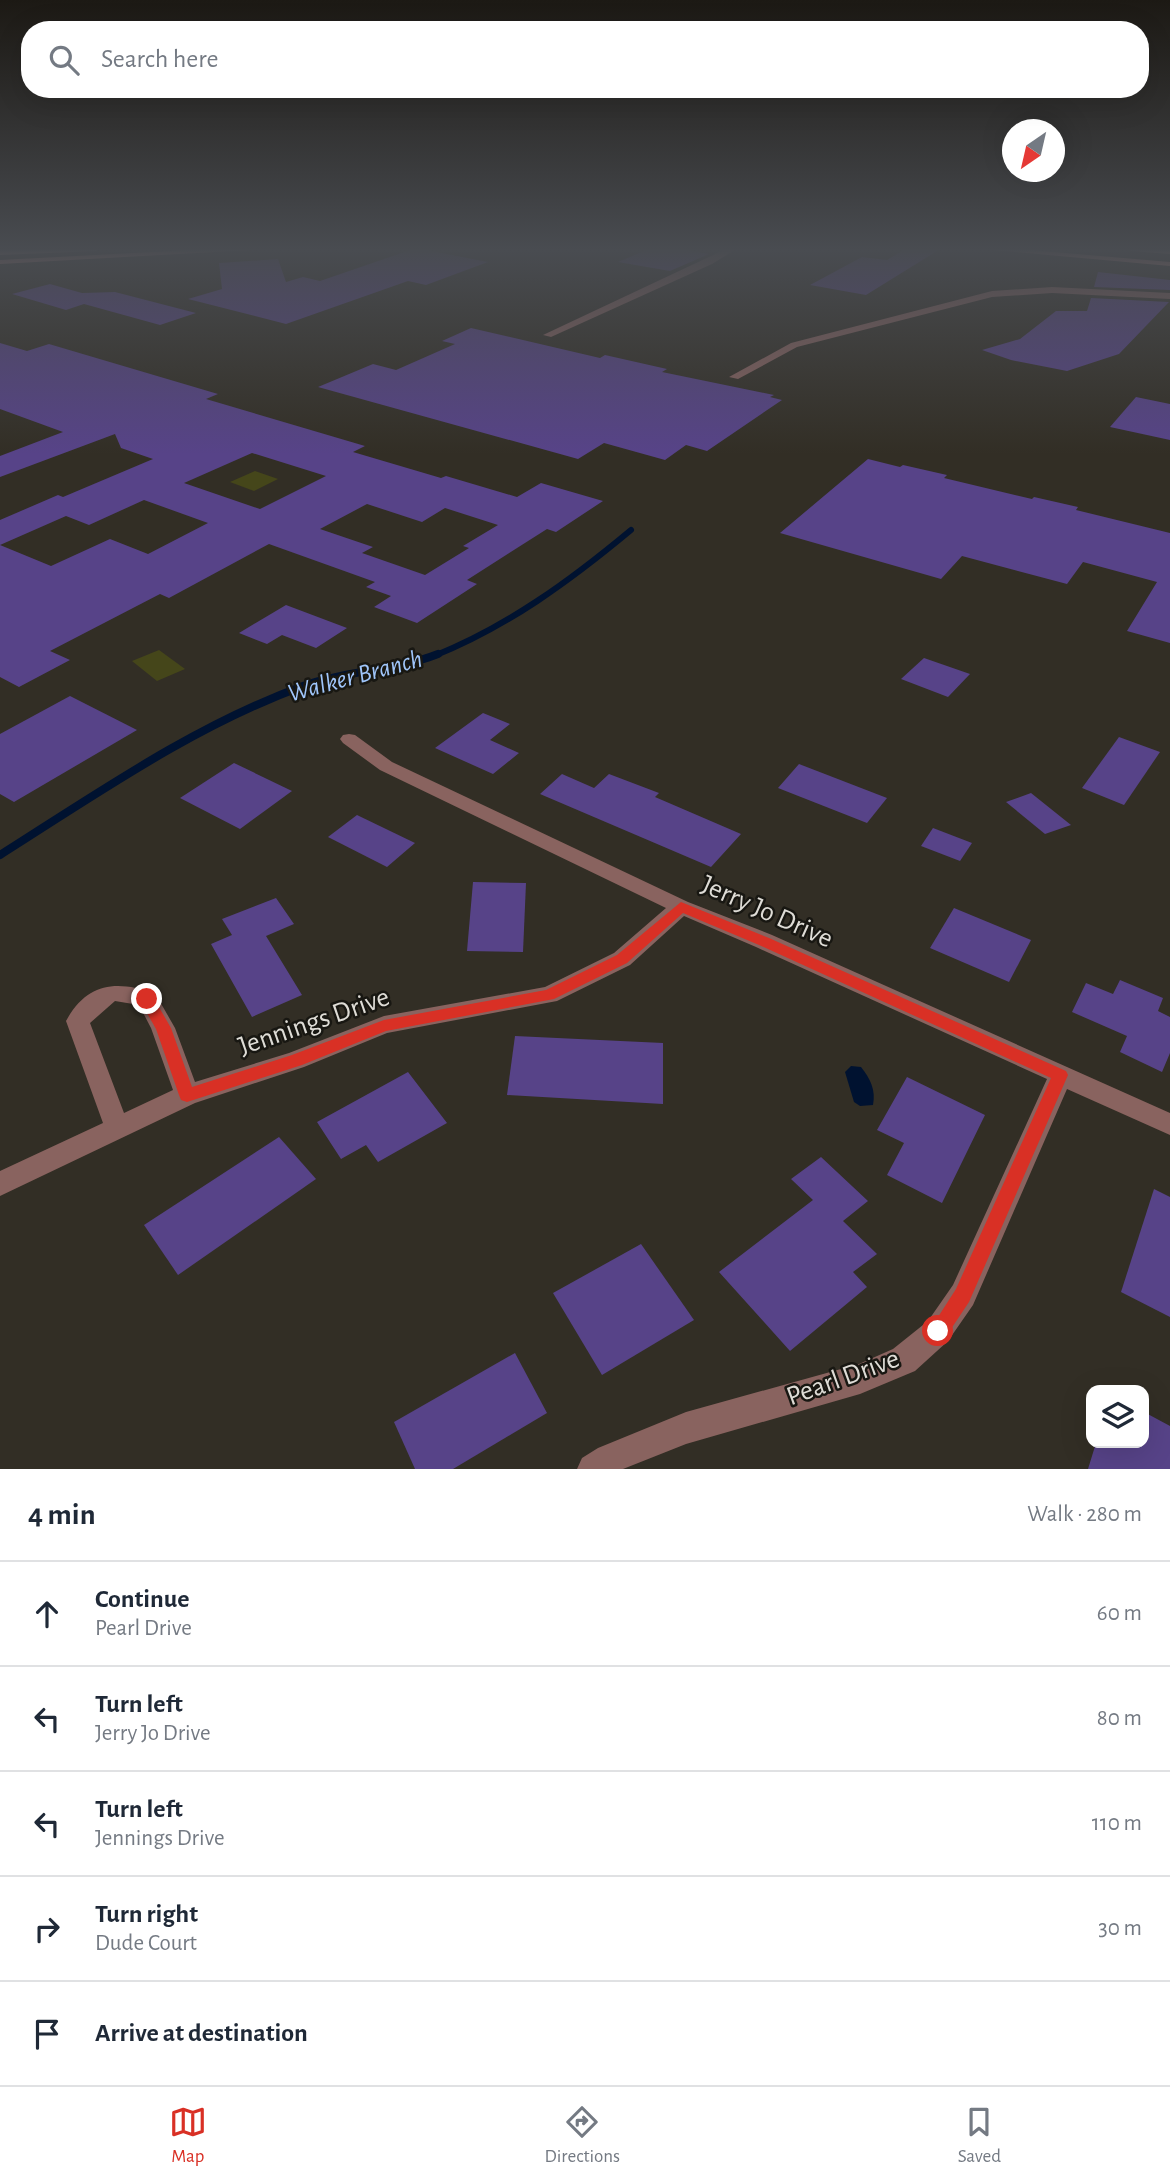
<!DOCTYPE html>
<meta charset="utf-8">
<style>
body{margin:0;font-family:"Alegreya Sans",sans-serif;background:#f2f2f3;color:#1f2937}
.controls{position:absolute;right:21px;bottom:21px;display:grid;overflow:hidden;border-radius:14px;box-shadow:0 7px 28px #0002}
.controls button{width:63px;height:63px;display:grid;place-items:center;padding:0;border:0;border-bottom:2px solid #e0e1e3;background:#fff;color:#1f2937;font:35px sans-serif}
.compass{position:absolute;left:1002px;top:119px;width:63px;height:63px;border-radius:50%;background:#fff;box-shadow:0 7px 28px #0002;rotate:214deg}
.stop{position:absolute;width:21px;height:21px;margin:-16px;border:5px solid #d93025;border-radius:50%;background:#fff}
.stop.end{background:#d93025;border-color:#fff;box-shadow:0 2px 7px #0008}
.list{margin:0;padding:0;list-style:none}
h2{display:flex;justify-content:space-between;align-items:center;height:91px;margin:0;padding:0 28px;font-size:30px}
h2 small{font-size:23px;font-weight:400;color:#747a83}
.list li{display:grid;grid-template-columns:46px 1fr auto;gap:21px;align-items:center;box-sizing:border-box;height:105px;padding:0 28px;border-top:2px solid #e0e1e3}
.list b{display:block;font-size:26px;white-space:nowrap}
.list p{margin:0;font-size:23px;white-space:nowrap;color:#747a83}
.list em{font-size:23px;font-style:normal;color:#747a83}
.icon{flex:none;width:38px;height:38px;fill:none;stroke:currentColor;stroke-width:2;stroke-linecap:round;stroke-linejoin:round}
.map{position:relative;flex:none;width:1170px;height:1469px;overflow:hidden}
.search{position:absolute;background:#fff;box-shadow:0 7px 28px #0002;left:21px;right:21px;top:21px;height:77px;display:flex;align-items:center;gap:18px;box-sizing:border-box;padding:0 24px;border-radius:28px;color:#747a83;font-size:26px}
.sheet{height:616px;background:#fff}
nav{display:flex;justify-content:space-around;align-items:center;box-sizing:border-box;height:98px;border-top:2px solid #e0e1e3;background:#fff;font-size:19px;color:#747a83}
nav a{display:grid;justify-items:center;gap:4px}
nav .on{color:#d93025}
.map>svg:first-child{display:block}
.green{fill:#45461a}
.water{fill:#001230}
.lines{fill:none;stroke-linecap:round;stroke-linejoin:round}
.stream-far1{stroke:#001230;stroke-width:6}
.stream{stroke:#001230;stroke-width:8}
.building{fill:#574388;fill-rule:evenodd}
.minor{fill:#89635f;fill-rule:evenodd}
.major{fill:#e3958e;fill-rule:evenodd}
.highway{fill:#fbb0a8;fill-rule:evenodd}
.route{fill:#d93025}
.labels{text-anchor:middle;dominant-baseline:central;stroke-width:5;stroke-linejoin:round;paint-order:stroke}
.water-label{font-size:26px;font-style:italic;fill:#a0c6fb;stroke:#181712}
.near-street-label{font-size:28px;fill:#dedcd6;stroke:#181712}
</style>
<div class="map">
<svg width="1170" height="1469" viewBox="0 0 1170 1469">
<rect width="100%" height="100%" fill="#322e25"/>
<g class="green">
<path d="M 255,471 L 278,479 L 254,491 L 230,482 Z"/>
<path d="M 159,650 L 185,669 L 157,681 L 132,661 Z"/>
</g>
<path class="water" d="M 851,1066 L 861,1067 C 870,1078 876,1090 873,1105 L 860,1106 L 854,1102 L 845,1072 Z"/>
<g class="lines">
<path class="stream-far1" d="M 434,656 C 507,627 571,580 631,530"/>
<path class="stream" d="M 0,855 C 98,793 194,726 303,686 C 347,670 395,671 438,654"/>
</g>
<g class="building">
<path d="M 416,248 L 488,262 L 426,285 L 408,281 L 286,324 L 188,299 L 222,289 L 219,263 L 278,259 L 286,282 L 303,277 L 320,281 Z"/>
<path d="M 651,248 L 676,248 L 709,254 L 670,271 L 618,262 Z"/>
<path d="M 907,248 L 935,248 L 937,251 L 866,295 L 810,285 L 862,257 L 887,260 Z"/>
<path d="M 1098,272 L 1170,280 L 1170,290 L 1094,287 Z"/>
<path d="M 50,284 L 82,293 L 115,292 L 196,313 L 160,325 L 84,304 L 66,310 L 12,294 Z"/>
<path d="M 1091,298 L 1169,302 L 1119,354 L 1067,371 L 1011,360 L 982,350 L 1020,339 L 1056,311 L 1087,311 Z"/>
<path d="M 471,328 L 600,358 L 605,355 L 667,369 L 662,372 L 774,395 L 770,397 L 782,400 L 707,451 L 686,445 L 665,460 L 604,443 L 578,459 L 318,387 L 373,364 L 396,370 L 455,344 L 442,341 Z"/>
<path d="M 0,343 L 27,351 L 49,344 L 218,394 L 206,399 L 365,446 L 353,452 L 441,478 L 446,476 L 517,497 L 541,483 L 603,501 L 556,532 L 547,529 L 467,580 L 477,584 L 417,623 L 374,607 L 391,596 L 366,587 L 375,582 L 269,544 L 169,598 L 160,594 L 50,651 L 70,660 L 19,687 L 0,677 L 0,545 L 51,566 L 110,539 L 148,554 L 208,523 L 144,500 L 89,525 L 66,516 L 0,545 L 0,520 L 58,495 L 63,497 L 153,459 L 121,448 L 115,434 L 0,477 L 0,456 L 63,432 L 0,409 ZM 252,453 L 326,476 L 260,509 L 184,483 ZM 367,504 L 422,522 L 445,508 L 498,525 L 463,546 L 469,548 L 425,575 L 362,553 L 373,547 L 320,529 Z"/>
<path d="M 1136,397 L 1170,404 L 1170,440 L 1110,427 Z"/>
<path d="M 868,459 L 900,467 L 903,465 L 947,475 L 944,478 L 1032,499 L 1034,497 L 1078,507 L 1076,510 L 1170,533 L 1170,643 L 1127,631 L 1157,582 L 1083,562 L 1067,584 L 962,556 L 941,579 L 780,533 Z"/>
<path d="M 286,605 L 347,628 L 316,648 L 282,635 L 267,644 L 239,633 Z"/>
<path d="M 924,658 L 970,674 L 948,697 L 901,679 Z"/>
<path d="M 70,696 L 137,730 L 14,802 L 0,794 L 0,734 Z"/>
<path d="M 483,713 L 510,724 L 490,740 L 519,753 L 493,774 L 435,748 Z"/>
<path d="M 1119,737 L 1160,752 L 1124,805 L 1082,788 Z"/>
<path d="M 234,763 L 292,791 L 240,829 L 180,798 Z"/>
<path d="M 799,764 L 887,798 L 867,823 L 778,788 Z"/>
<path d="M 562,774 L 594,788 L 609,774 L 659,793 L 655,797 L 741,834 L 711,867 L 540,794 Z"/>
<path d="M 1031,793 L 1071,825 L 1045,834 L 1006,802 Z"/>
<path d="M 357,815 L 415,843 L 387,867 L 328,837 Z"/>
<path d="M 933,828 L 972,843 L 960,861 L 921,846 Z"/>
<path d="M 473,882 L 526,883 L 523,952 L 467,951 Z"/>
<path d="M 276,898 L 294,924 L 266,936 L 302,995 L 252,1017 L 211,944 L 232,935 L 222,919 Z"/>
<path d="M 954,908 L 1031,940 L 1009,982 L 930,948 Z"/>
<path d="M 1120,980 L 1163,998 L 1158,1011 L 1170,1017 L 1170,1053 L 1162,1072 L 1120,1052 L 1127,1036 L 1072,1012 L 1086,983 L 1113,994 Z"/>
<path d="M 515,1036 L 663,1043 L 663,1104 L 507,1095 Z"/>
<path d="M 408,1072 L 447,1123 L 378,1162 L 366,1145 L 341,1159 L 317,1122 Z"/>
<path d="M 907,1077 L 985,1115 L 942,1203 L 887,1175 L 904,1143 L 877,1130 Z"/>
<path d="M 279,1137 L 316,1179 L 178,1275 L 144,1225 Z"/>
<path d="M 821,1157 L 868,1201 L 843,1221 L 877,1254 L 853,1272 L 867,1287 L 790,1351 L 719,1272 L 813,1200 L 791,1179 Z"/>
<path d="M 1154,1189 L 1170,1197 L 1170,1317 L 1121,1292 Z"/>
<path d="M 641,1244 L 694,1320 L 602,1375 L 553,1293 Z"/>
<path d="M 515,1353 L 547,1413 L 453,1469 L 415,1469 L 394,1422 Z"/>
<path d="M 1144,1412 L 1170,1426 L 1170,1469 L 1088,1469 L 1096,1443 L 1144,1443 Z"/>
</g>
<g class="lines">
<g class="minor">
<path d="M 728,248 L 738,248 L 712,264 L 551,337 L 543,335 Z"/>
<path d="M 1052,287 L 1170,293 L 1170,299 L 1052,293 L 992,297 L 797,347 L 738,379 L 729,377 L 791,343 L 992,291 Z"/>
<path d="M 349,734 L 355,735 L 392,762 L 688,902 L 772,935 L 1170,1113 L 1170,1135 L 1067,1089 L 973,1305 L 948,1341 L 915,1371 L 860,1394 L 686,1444 L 623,1469 L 577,1469 L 582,1458 L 598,1448 L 686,1412 L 859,1364 L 893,1349 L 928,1321 L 953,1285 L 1047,1079 L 756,947 L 684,916 L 630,965 L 557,1001 L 387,1033 L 304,1067 L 195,1103 L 0,1196 L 0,1171 L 103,1123 L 66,1021 C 88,981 117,981 155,993 L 175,1028 L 195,1082 L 289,1053 L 384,1016 L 545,987 L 614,953 L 666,908 L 380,770 L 343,743 L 340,739 L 343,735 ZM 115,1001 L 139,1005 L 151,1028 L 173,1090 L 124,1113 L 90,1023 Z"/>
</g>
<g class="major">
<path d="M 228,248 L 285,248 L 0,264 L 0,260 Z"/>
<path d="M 971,248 L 1007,248 L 1170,262 L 1170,266 Z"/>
</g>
<g class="highway">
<path d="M 101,248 L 96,251 L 0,255 L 0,249 Z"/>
<path d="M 1126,248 L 1170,248 L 1170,254 L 1131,251 Z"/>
</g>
</g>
<linearGradient id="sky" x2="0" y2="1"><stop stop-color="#1c1914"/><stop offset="0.55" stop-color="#494c51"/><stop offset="1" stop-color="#494c51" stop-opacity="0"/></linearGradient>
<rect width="1170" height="454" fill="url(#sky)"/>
<path class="route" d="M 681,902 L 769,938 L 1066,1071 L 1068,1075 L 969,1302 L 945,1338 L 938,1341 L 931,1338 L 929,1331 L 956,1289 L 1051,1078 L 759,945 L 683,913 L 627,963 L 554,999 L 386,1031 L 302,1065 L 187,1102 L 181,1100 L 179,1095 L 156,1029 L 139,999 L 142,995 L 152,995 L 171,1028 L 192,1087 L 292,1055 L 384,1020 L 546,990 L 617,955 Z"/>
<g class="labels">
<g class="water-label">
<text transform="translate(355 676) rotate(-15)">Walker Branch</text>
</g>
<g class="near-street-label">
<text transform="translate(767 912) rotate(24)">Jerry Jo Drive</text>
<text transform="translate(314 1022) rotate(-19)">Jennings Drive</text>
<text transform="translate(843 1378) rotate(-20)">Pearl Drive</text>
</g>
</g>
</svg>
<div class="controls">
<button><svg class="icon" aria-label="layers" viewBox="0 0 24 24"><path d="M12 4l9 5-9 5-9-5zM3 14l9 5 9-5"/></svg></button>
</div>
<svg class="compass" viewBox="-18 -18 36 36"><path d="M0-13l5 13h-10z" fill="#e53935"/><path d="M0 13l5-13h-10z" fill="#747a83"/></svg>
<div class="stop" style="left:938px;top:1331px"></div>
<div class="stop end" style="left:147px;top:999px"></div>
<div class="search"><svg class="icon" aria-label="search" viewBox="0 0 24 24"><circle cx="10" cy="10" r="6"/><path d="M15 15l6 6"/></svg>Search here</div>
</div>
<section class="sheet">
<h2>4 min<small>Walk · 280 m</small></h2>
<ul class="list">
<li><svg class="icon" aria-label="ahead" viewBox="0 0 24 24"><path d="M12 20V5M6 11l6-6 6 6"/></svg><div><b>Continue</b><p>Pearl Drive</p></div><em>60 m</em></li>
<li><svg class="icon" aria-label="left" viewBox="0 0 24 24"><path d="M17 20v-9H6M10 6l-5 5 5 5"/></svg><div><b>Turn left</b><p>Jerry Jo Drive</p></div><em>80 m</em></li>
<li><svg class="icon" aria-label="left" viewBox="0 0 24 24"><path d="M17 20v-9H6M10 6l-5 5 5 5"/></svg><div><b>Turn left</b><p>Jennings Drive</p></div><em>110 m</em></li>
<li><svg class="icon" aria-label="right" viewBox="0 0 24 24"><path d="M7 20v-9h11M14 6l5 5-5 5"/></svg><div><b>Turn right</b><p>Dude Court</p></div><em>30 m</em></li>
<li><svg class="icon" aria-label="arrive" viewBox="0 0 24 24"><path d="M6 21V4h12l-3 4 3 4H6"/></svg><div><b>Arrive at destination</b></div></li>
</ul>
</section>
<nav>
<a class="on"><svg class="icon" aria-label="map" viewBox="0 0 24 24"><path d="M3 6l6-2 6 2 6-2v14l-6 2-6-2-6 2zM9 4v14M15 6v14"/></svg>Map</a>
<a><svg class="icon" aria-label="directions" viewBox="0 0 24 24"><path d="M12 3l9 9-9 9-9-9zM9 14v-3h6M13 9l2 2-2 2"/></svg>Directions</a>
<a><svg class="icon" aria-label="saved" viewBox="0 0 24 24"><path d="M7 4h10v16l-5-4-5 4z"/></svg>Saved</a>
</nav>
